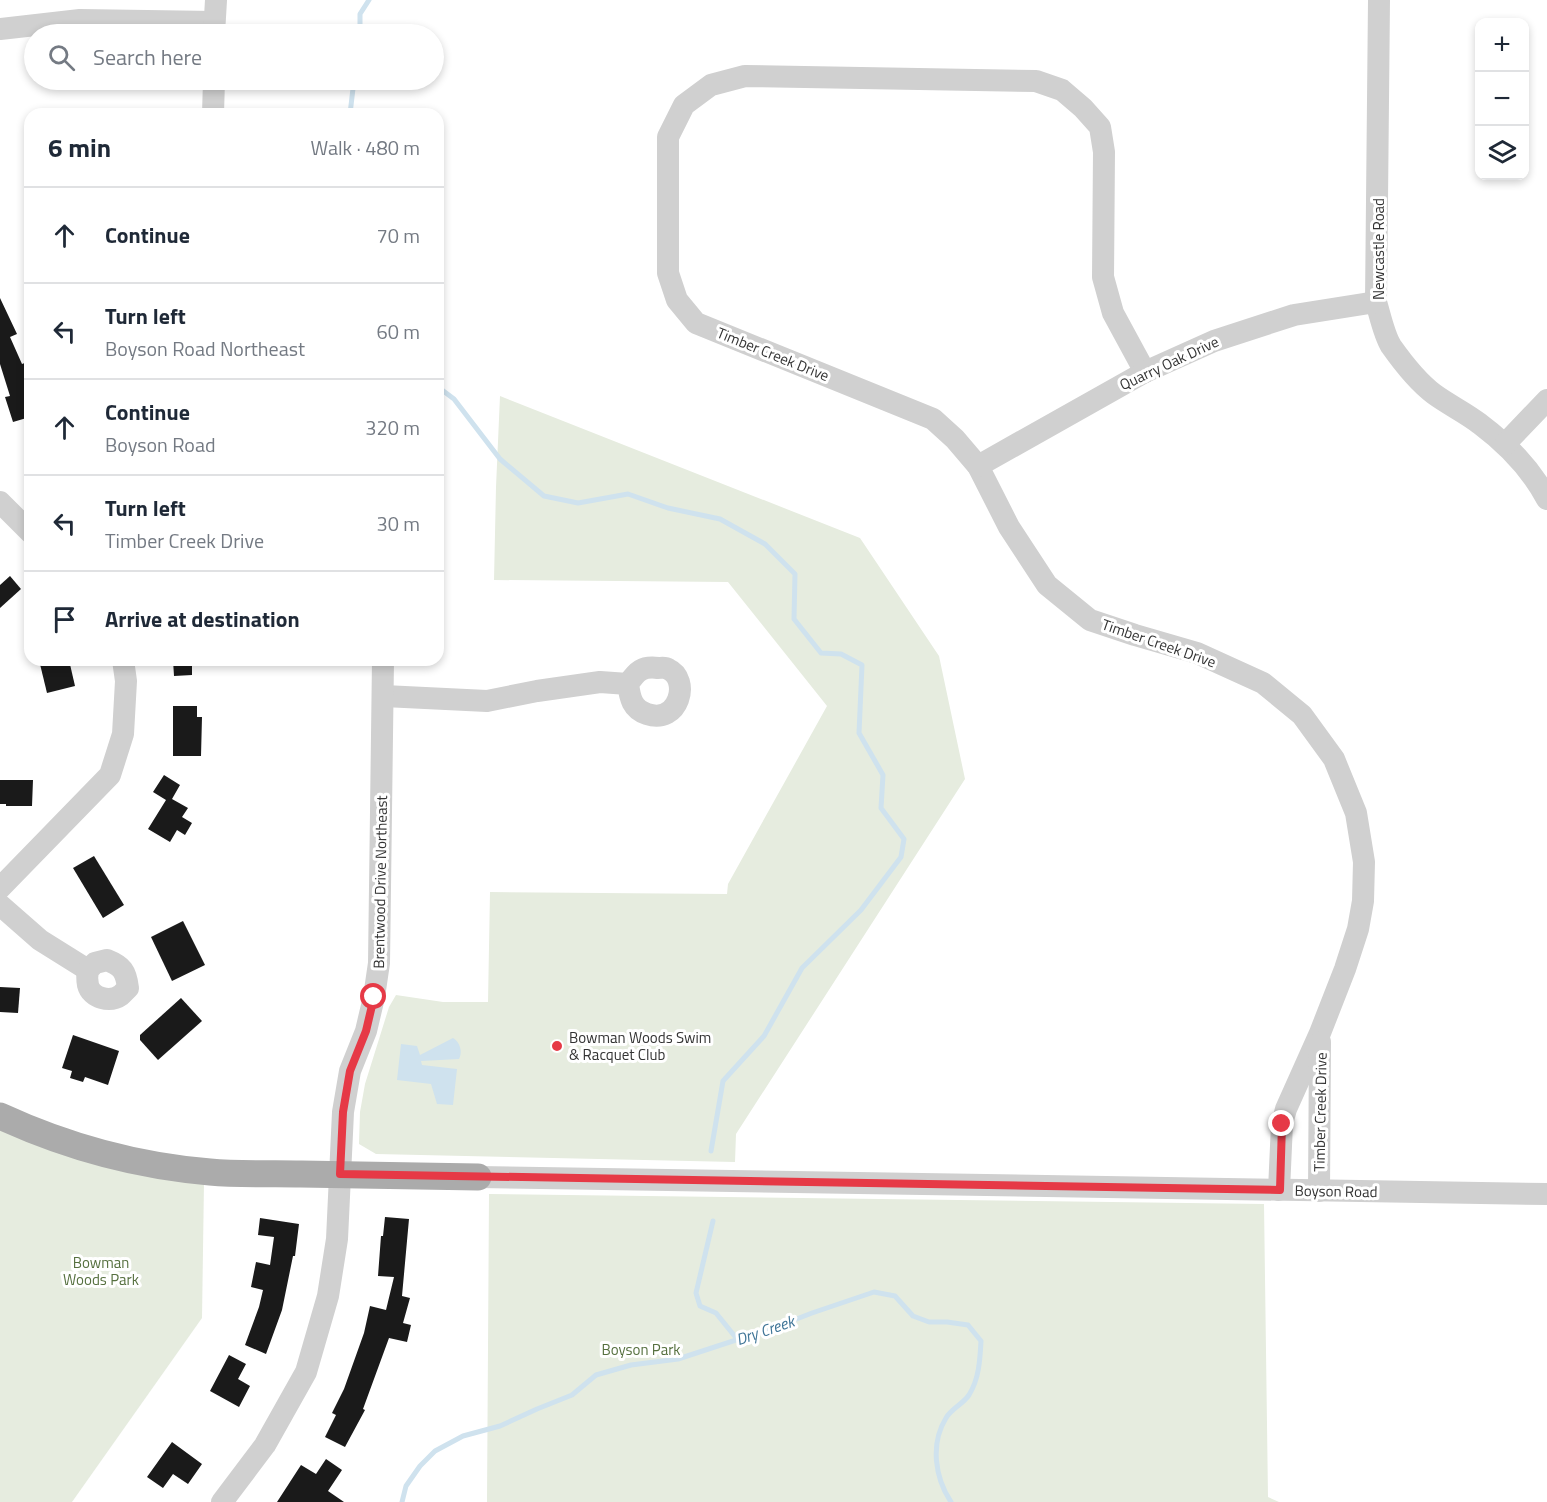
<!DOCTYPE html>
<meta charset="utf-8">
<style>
body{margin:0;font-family:"Titillium Web",sans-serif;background:#f6f6f7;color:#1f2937}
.controls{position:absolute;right:18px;top:18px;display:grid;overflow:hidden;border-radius:12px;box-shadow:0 3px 9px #0003}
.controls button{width:54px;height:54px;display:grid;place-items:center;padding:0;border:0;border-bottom:2px solid #e0e1e3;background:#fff;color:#1f2937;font:30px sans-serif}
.stop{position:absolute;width:18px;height:18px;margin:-14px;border:4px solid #e63946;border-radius:50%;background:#fff}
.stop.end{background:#e63946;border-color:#fff;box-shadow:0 2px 6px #0008}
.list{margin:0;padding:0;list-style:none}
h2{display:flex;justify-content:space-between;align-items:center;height:78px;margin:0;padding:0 24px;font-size:26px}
h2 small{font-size:20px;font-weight:400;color:#747a83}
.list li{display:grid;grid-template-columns:39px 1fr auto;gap:18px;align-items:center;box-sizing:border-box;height:96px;padding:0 24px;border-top:2px solid #e0e1e3}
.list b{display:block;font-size:22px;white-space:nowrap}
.list p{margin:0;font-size:20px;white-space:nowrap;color:#747a83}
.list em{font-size:20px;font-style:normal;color:#747a83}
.icon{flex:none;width:33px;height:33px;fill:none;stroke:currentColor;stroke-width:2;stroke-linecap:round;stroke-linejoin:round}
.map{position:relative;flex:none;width:1547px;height:1502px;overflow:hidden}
.search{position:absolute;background:#fff;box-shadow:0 3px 9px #0003;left:24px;top:24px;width:420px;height:66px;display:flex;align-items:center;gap:15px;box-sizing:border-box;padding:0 21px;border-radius:33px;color:#747a83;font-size:22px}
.panel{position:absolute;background:#fff;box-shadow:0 3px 9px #0003;left:24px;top:108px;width:420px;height:558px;border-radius:18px}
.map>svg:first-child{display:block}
.green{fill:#e6ecdf}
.water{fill:#cfe2ee}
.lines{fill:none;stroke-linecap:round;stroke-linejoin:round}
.stream{stroke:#cfe2ee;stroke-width:5}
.building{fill:#1a1a1a}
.minor{stroke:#d0d0d0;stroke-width:22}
.major{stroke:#ababab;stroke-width:27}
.route{stroke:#e63946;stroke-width:8}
.poi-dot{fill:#e63946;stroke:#fff;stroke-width:2}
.labels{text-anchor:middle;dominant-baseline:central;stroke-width:6;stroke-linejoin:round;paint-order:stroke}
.street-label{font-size:15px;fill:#333;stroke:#fff}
.poi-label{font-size:15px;fill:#333;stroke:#fff;text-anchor:start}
.park-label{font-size:15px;fill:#56703f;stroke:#fff}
.water-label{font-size:16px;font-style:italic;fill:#3f7597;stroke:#fff}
</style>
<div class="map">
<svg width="1547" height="1502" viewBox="0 0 1547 1502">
<rect width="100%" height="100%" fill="#fff"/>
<g class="green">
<path d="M 500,396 L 860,538 L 939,656 L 965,779 L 736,1134 L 735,1162 L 376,1154 L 359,1144 L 360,1112 L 365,1084 L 389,1007 L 396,995 L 443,1002 L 488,1002 L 490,892 L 727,894 L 728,884 L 827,706 L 728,582 L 494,580 L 496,487 Z"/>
<path d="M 0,1129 L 204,1182 L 202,1318 L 72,1502 L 0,1502 Z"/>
<path d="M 489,1194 L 1264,1204 L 1268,1497 L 1279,1502 L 487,1502 Z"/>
</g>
<path class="water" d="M 453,1038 C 460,1042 463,1052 459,1059 L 421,1061 L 422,1065 L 457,1069 L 453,1105 L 437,1104 L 431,1084 L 397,1080 L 401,1044 L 417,1046 L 420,1055 Z"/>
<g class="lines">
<g class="stream">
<path d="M 360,34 L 360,14 L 369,0"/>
<path d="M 350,114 L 354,80"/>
<path d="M 438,387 L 454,399 L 500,459 L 544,496 L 578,503 L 628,494 L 668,508 L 720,519 L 765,544 L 795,574 L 794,619 L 821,653 L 841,654 L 862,665 L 859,733 L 883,775 L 881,808 L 904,839 L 901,857 L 861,910 L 802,968 L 764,1036 L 723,1081 L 711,1151"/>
<path d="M 713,1221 L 696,1293 L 700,1306 L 716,1313 L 737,1339"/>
<path d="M 402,1502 L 406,1486 L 420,1466 L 435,1451 L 463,1436 L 500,1426 L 537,1409 L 572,1395 L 596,1375 L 631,1365 L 678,1359 L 776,1327 L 812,1313 L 874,1292 L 895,1296 L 913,1316 L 929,1322 L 947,1322 L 968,1325 L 981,1341 C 980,1360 979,1379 969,1395 C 963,1404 951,1409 946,1418 C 930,1444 935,1478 951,1502"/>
</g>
</g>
<g class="building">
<path d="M 0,298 L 17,334 L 10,337 L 22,364 L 30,361 L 30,402 L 26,403 L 30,417 L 13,422 L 5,397 L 10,396 L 0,364 Z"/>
<path d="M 10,576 L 21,589 L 0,608 L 0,585 Z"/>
<path d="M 39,660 L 69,660 L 75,686 L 47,693 Z"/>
<path d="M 173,660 L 192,660 L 192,675 L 174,676 Z"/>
<path d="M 173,706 L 197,706 L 197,717 L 202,717 L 201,756 L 173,756 Z"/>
<path d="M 164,775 L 180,785 L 172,799 L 188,808 L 182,817 L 192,823 L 185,835 L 177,830 L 170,842 L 148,829 L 166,800 L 153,792 Z"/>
<path d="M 0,780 L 33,780 L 32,806 L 6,806 L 6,804 L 0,804 Z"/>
<path d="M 94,856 L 124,905 L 103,918 L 73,868 Z"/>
<path d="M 183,921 L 205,965 L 172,981 L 151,937 Z"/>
<path d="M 0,987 L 20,988 L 18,1013 L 0,1012 Z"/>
<path d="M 181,998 L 202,1021 L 158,1060 L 140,1040 L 140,1035 Z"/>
<path d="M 73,1035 L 119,1051 L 108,1085 L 85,1077 L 83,1082 L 70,1078 L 72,1071 L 62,1068 Z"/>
<path d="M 385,1217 L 409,1219 L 402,1296 L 410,1298 L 403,1323 L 411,1325 L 407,1342 L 389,1338 L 363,1409 L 365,1410 L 345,1447 L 325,1437 L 336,1415 L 332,1413 L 344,1389 L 364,1333 L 370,1306 L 386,1310 L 394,1277 L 378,1276 L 381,1236 L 383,1236 Z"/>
<path d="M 260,1218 L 299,1224 L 295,1256 L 293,1256 L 282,1310 L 266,1354 L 245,1345 L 259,1307 L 263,1290 L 251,1287 L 256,1262 L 270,1265 L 274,1237 L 258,1235 Z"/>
<path d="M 229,1355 L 246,1364 L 238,1379 L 250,1386 L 239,1407 L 210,1391 Z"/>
<path d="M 172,1442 L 202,1464 L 188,1484 L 173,1474 L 163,1488 L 147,1477 Z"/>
<path d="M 326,1459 L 342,1470 L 328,1491 L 344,1502 L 277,1502 L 301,1465 L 316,1474 Z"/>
</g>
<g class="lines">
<g class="minor">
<path d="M 1379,0 L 1376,302 C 1380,315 1384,335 1391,346 C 1403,363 1418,382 1434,394 C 1449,405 1466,413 1480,424 C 1508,445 1531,469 1547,499"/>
<path d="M 0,29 L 80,20 L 214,22"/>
<path d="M 214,34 L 216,0"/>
<path d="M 213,114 L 214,80"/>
<path d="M 1145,372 L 1113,313 L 1103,277 L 1104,152 L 1100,127 L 1083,108 L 1062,90 L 1036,81 L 745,76 L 711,85 L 684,105 L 668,137 L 668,273 L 677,300 L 696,323 L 933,419 L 955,439 L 978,466 L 1009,527 L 1047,585 L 1090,620 L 1135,635 L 1197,653 L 1263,683 L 1302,715 L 1334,759 L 1356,813 L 1364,862 L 1363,901 L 1358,929 L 1345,969 L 1320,1033 L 1286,1109 L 1282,1124 L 1279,1190"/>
<path d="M 1505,444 L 1547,400"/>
<path d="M 978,466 L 1145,372 L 1214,341 L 1294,315 L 1376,302"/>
<path d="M 0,502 L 30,532"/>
<path d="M 384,696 L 487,701 L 537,691 L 600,682 L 628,684 C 630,698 632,709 647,714 C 679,725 691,679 668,669 C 665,667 661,668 658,668 C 642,666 637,671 628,684"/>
<path d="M 0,888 L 110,775 L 123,734 L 126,681 L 123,660"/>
<path d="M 0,905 L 40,940 L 88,970"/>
<path d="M 107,960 C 122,966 126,971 128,988 C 127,989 122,994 121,995 C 110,1003 91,998 88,985 C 87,980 87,975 88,970 L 95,963 Z"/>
<path d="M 478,1177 L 1547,1194"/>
<path d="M 1319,1191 L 1320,1042"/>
<path d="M 222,1502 L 265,1445 L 306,1372 L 328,1296 L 337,1239 L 343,1112 L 350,1071 L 366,1031 L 374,997 L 379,963 L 383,660"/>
</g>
<path class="major" d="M 0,1116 C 65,1146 138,1166 210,1172 C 240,1175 271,1173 301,1174 C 360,1175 419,1176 478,1177"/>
</g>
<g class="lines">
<path class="route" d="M 374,997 L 366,1031 L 350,1071 L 343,1112 L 340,1174 L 1280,1190 L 1282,1124"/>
</g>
<circle class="poi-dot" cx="557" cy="1046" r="6"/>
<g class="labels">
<g class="street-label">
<text transform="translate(1378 249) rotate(-90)">Newcastle Road</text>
<text transform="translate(773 354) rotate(22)">Timber Creek Drive</text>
<text transform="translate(1169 363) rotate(-25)">Quarry Oak Drive</text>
<text transform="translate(1159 643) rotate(19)">Timber Creek Drive</text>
<text transform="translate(380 882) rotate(-89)">Brentwood Drive Northeast</text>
<text transform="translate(1320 1112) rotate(-89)">Timber Creek Drive</text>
<text transform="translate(1336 1191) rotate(1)">Boyson Road</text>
</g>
<g class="poi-label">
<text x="569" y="1037">Bowman Woods Swim<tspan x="569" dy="17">&amp; Racquet Club</tspan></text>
</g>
<g class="park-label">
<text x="101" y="1262">Bowman<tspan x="101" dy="17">Woods Park</tspan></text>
<text x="641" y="1349">Boyson Park</text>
</g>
<g class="water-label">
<text transform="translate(765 1330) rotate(-19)">Dry Creek</text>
</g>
</g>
</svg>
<div class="controls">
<button>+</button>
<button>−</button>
<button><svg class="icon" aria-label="layers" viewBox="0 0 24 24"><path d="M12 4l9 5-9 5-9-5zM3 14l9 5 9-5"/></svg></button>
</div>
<div class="stop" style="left:374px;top:997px"></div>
<div class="stop end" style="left:1282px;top:1124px"></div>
<div class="search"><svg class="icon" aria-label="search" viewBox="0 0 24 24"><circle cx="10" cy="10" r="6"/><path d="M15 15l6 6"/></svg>Search here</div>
<section class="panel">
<h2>6 min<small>Walk · 480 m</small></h2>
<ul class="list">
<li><svg class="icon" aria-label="ahead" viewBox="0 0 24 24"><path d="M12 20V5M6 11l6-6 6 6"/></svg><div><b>Continue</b></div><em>70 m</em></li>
<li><svg class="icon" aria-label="left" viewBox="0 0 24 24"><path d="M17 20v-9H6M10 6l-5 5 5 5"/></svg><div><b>Turn left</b><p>Boyson Road Northeast</p></div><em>60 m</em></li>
<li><svg class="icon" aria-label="ahead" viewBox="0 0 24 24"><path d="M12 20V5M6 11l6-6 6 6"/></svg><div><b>Continue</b><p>Boyson Road</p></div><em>320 m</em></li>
<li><svg class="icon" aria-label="left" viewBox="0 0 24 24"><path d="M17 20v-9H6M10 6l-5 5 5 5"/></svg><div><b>Turn left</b><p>Timber Creek Drive</p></div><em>30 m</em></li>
<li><svg class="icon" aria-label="arrive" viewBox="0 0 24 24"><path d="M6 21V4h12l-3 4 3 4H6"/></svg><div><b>Arrive at destination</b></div></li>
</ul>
</section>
</div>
